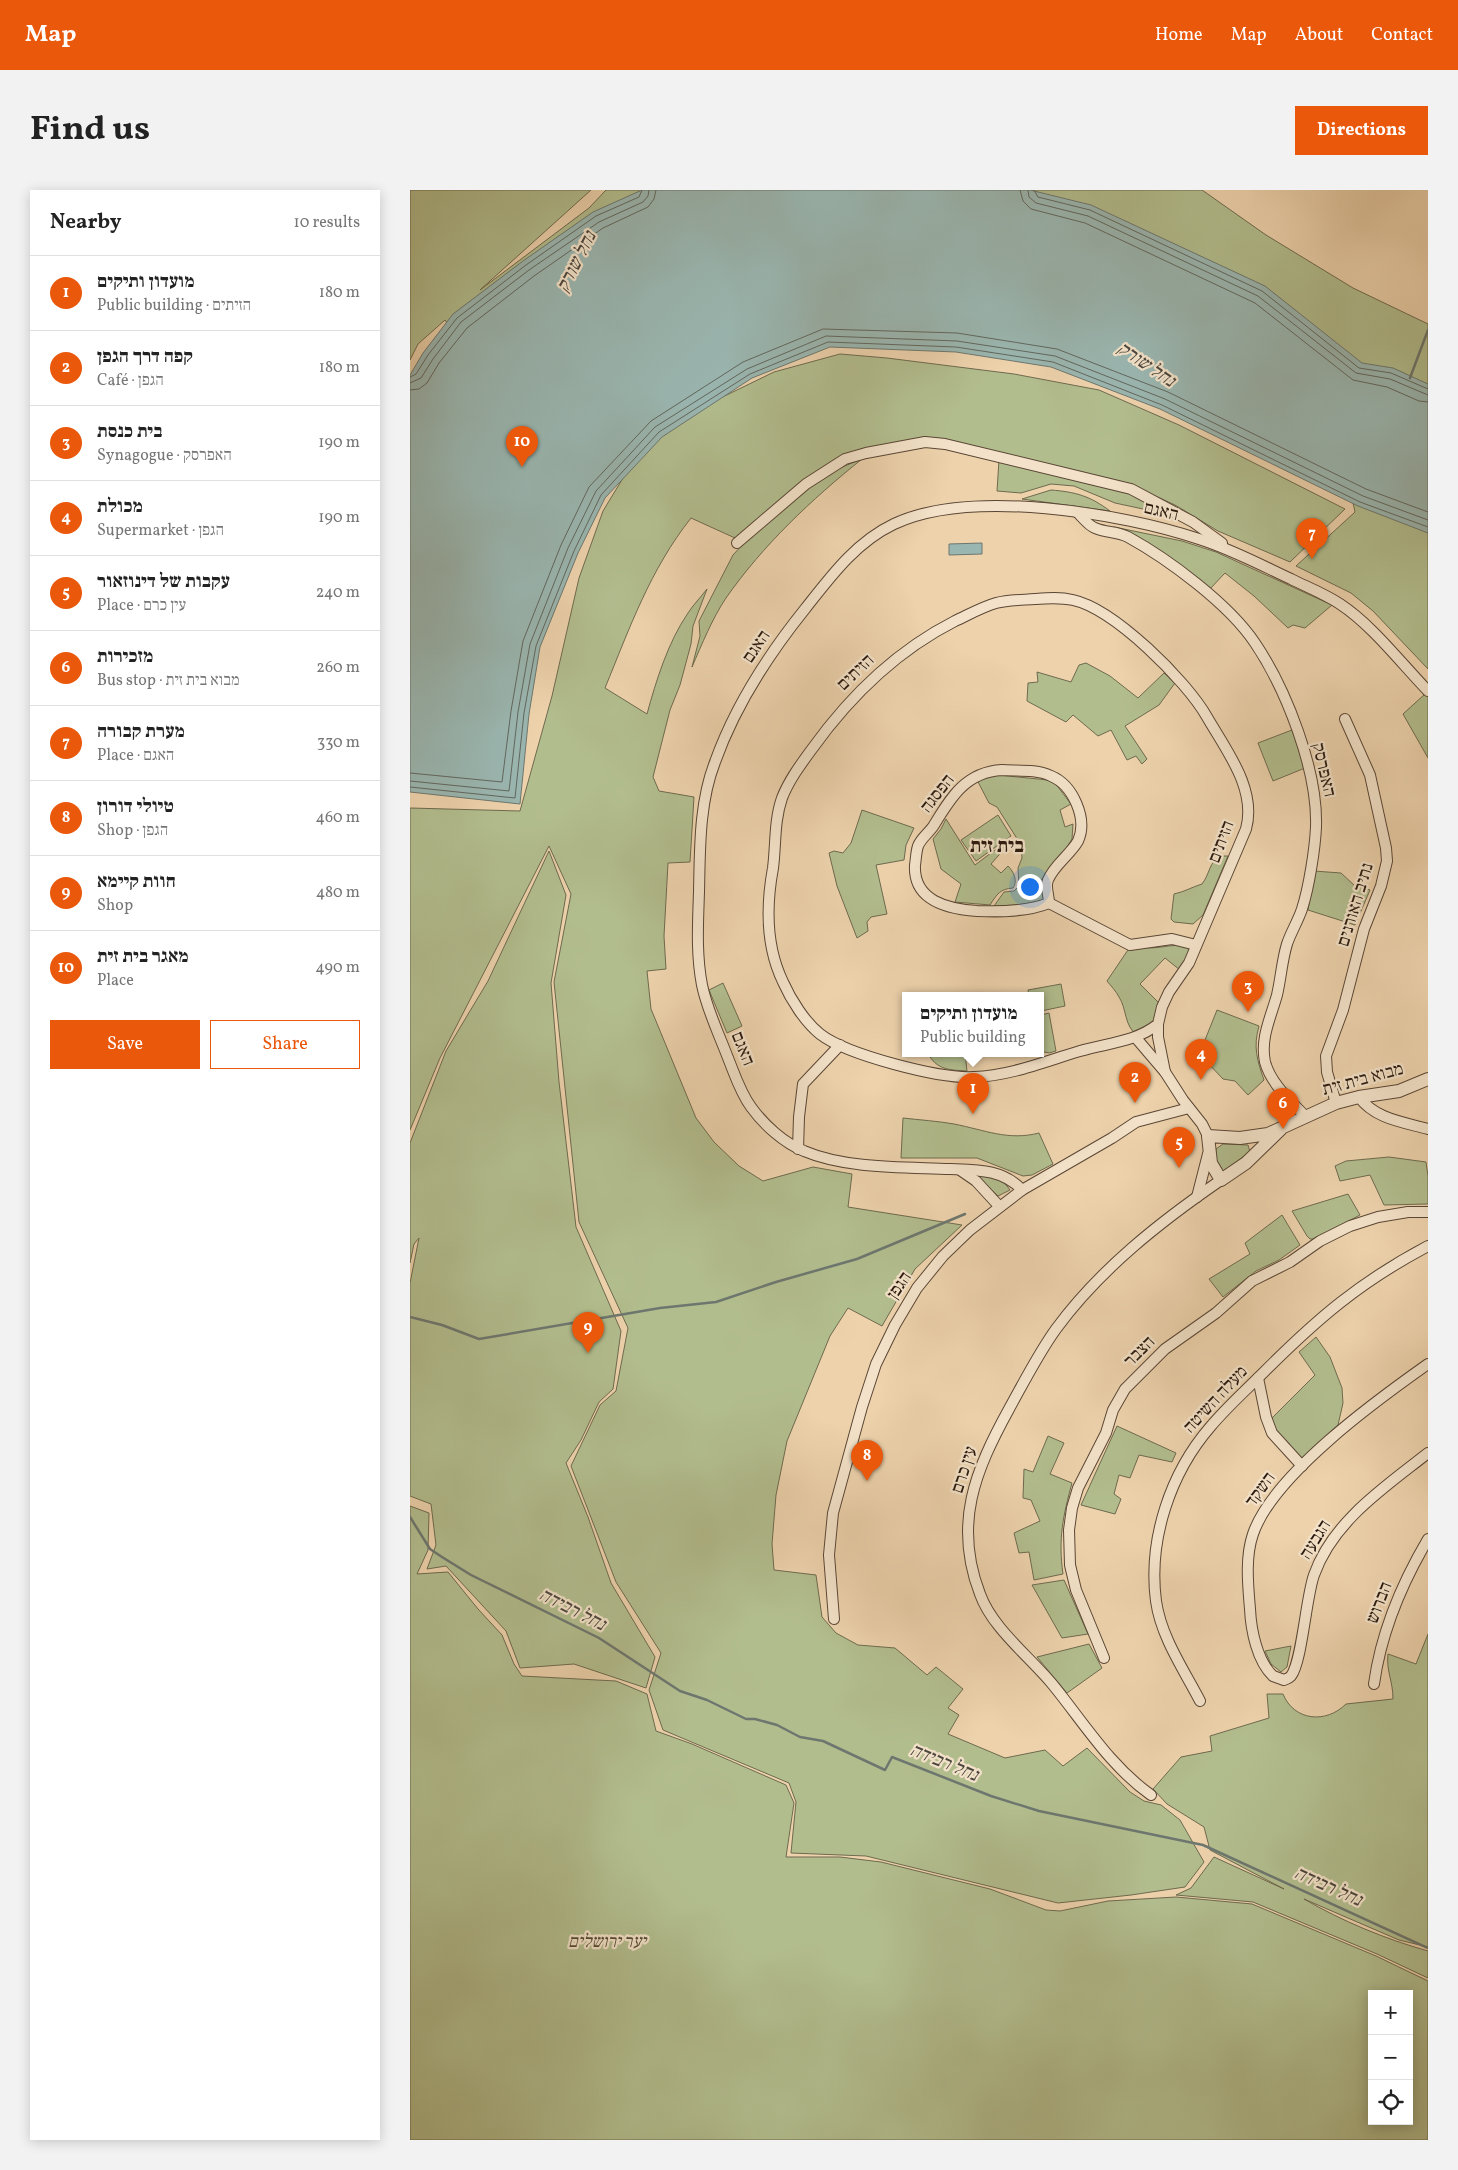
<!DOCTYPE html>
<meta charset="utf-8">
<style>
body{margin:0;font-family:Vollkorn,"Frank Ruhl Libre",serif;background:#f2f2f2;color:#222}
.controls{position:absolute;right:15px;bottom:15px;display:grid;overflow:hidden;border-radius:0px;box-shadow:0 2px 12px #0003}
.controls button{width:45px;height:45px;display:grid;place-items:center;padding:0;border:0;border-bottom:1px solid #e0e0e0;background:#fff;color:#222;font:25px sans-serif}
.you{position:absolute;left:619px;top:696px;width:18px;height:18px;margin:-12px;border:4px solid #fff;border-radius:50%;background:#1a73e8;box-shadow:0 0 0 8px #1a73e833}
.badge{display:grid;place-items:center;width:32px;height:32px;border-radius:50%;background:#ea580c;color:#fff;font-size:16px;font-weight:700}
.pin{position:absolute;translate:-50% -41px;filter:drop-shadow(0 1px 2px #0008)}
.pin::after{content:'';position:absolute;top:26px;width:18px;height:15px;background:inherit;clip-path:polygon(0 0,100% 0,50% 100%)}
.popup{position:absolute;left:492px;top:802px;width:142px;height:65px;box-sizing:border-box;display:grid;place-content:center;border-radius:0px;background:#fff;filter:drop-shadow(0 1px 4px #0005);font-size:16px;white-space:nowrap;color:#767676}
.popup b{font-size:19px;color:#222}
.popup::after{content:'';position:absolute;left:50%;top:100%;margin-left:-10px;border:10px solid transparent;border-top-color:#fff}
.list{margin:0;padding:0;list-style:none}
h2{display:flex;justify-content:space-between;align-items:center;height:65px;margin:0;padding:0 20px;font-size:21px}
h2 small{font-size:16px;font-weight:400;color:#767676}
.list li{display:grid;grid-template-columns:32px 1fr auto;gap:15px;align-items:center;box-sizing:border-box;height:75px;padding:0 20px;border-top:1px solid #e0e0e0}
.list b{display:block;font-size:19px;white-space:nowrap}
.list p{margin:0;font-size:16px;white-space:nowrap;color:#767676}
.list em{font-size:16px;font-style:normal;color:#767676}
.actions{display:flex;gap:10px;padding:15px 20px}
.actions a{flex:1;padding:11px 0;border:1px solid #ea580c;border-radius:0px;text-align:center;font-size:18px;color:#ea580c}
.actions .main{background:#ea580c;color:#fff}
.icon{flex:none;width:28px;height:28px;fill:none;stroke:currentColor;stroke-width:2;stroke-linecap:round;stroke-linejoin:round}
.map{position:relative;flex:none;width:1018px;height:1950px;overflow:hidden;border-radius:0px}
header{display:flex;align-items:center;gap:30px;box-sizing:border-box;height:70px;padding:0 25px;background:#ea580c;color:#fff}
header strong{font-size:24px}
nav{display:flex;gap:28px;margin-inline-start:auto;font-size:18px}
.intro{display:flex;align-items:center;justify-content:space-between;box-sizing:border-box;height:120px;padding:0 30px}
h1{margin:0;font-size:35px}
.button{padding:12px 22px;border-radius:0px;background:#ea580c;color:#fff;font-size:18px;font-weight:700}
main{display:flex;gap:30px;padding:0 30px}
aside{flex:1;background:#fff;border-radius:0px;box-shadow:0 2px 12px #0003}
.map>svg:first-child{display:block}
.green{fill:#b2bd8e;stroke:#6e6a4e;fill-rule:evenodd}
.water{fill:#9ab6b0;stroke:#6d776f}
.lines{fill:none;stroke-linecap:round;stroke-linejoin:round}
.shore{stroke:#62675e;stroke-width:1}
.stream{stroke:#6d776f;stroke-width:2.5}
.minor-casing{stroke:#5a4635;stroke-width:12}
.tertiary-casing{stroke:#5a4635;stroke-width:14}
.minor{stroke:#f3e2c9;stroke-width:10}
.tertiary{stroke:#f3e2c9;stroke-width:12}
.labels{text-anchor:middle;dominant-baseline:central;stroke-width:4.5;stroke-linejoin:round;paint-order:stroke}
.street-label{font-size:18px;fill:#29180d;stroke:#f3e2c9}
.park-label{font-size:18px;font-style:italic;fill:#524a34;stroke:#f3e2c9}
.water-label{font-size:19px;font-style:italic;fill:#4b473e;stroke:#f3e2c9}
.quarter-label{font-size:20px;font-weight:bold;fill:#29180d;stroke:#f3e2c9}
</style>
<header>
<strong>Map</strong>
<nav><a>Home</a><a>Map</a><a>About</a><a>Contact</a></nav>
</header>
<div class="intro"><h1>Find us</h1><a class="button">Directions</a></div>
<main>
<aside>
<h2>Nearby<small>10 results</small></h2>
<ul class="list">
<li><span class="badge">1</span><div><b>מועדון ותיקים</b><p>Public building · הזיתים</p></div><em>180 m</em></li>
<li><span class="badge">2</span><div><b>קפה דרך הגפן</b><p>Café · הגפן</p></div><em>180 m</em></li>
<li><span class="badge">3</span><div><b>בית כנסת</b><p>Synagogue · האפרסק</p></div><em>190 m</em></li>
<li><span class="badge">4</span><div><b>מכולת</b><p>Supermarket · הגפן</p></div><em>190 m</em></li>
<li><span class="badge">5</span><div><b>עקבות של דינוזאור</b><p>Place · עין כרם</p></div><em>240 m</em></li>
<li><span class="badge">6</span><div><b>מזכירות</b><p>Bus stop · מבוא בית זית</p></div><em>260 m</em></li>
<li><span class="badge">7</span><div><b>מערת קבורה</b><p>Place · האגם</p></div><em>330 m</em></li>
<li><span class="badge">8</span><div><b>טיולי דורון</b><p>Shop · הגפן</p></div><em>460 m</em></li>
<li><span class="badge">9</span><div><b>חוות קיימא</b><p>Shop</p></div><em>480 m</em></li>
<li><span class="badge">10</span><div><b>מאגר בית זית</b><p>Place</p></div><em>490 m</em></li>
</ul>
<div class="actions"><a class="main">Save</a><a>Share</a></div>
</aside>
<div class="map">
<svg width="1018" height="1950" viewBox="0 0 1018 1950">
<rect width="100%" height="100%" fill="#edd2ac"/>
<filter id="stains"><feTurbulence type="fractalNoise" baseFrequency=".004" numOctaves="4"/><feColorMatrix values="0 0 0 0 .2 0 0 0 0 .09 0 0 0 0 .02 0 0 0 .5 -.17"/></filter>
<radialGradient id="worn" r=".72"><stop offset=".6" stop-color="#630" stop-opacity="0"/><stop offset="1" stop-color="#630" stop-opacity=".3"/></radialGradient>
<g class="green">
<path d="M 0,0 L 181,0 L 70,100 L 179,18 L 196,0 L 259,0 L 44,144 L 35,130 L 8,154 L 0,170 Z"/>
<path d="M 491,0 L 792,0 L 856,45 L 943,98 L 1018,134 L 1018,479 L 963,421 L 941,403 L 886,376 L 945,322 L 922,216 Z"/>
<path d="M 430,164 L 477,168 L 604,184 L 689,200 L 769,235 L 935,319 L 880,372 L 808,341 L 765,315 L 717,293 L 521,249 L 465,257 L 391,293 L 325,348 L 281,328 C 240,380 220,437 195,498 L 237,524 C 246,491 258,452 278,423 C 283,415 291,407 297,399 L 283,436 L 281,454 L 270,495 L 260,520 L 243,587 L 249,601 L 284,607 L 280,672 L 258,673 L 254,746 L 256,779 L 237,781 L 241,819 L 286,928 L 304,952 L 329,976 L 353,991 L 403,977 L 442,984 L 438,1017 L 552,1035 L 505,1079 L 472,1136 L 438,1118 L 420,1146 L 377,1251 L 366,1305 L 362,1354 L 364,1380 L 406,1385 L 412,1427 L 426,1443 L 448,1455 L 485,1458 L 517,1485 L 526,1477 L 553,1499 L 538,1518 L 549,1525 L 538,1544 L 595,1568 L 635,1560 L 653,1576 L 677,1558 L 720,1602 L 734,1611 L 751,1615 L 770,1630 L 794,1672 L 775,1697 L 721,1705 L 648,1713 L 456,1666 L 381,1663 L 386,1612 L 379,1593 L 253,1540 L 239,1500 L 251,1463 L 206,1392 L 161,1276 L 190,1215 L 206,1201 L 218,1138 L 169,1032 L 144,792 L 161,704 L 139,656 L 30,868 L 0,940 L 0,618 L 110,621 L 142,506 L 169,388 L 193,321 L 224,270 L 250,243 L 294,216 L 364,182 Z"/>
<path d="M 452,269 C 402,309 353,355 316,408 C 302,429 292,454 282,477 L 290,446 L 289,431 L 323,365 L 344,342 L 395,299 L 422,281 Z"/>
<path d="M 589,270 L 719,303 L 761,325 L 705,313 L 664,296 L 641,294 L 611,303 L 587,301 Z"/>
<path d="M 641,300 C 666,302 680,306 700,321 L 612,309 Z"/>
<path d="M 704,337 L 772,351 L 806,362 L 922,415 L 895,438 L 883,435 L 878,438 L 844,406 L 815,383 L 799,400 L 731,351 Z"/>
<path d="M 676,473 L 700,486 L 728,508 L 754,483 L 765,493 L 749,515 L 715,536 L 737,569 L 732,574 L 726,566 L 717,570 L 701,540 L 688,546 L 663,525 L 656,532 L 617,511 L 618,493 L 628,492 L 627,482 L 661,492 L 669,475 Z"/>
<path d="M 1015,504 L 1018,507 L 1018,568 L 993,524 Z"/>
<path d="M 882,540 L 895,578 L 863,591 L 848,553 Z"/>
<path d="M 588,585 L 638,590 L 645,593 L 661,614 L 650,620 L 655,637 L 663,634 L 662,649 L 657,657 L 631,690 L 630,698 L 635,710 L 607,715 L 584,716 L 594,702 L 604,701 L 609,696 L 608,678 L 612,668 L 611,655 L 587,617 L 579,613 L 567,590 Z"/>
<path d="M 452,620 L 504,638 L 496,655 L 494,670 L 466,675 L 477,724 L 461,727 L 457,732 L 458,741 L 447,748 L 427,696 L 419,663 L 424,661 L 433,663 L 441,653 Z"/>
<path d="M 588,625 L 601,646 L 566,671 L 551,650 Z"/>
<path d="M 536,629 L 565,675 L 593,654 L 596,657 L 581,674 L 591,683 L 598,676 C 604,682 608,691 603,698 C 590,699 587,704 580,715 L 545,712 L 551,694 L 531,679 L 523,649 L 531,639 Z"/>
<path d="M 139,661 L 156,705 L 141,793 L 149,892 L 166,1037 L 211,1141 L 203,1199 L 189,1212 L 171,1250 L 156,1273 L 178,1327 L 201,1393 L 245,1467 L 236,1498 L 164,1474 L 110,1478 L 96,1441 L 36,1376 L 17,1379 L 26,1355 L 21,1314 L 0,1306 L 0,1093 L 9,1048 L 4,1054 L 0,1073 L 0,953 L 36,861 L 78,791 Z"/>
<path d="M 811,666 L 818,666 L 793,725 L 783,734 L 764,732 L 761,729 L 764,704 C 774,702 782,697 792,694 C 800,684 799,671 811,666 Z"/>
<path d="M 904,681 L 931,683 L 944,695 L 960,700 L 945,735 L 898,720 Z"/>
<path d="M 722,754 C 743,763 755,753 777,756 L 782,765 L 775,784 L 755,768 L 730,794 L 752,816 L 738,840 L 727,845 C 714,836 717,819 709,807 C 706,801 701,796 697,791 Z"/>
<path d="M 313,793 L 332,836 L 317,843 L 299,800 Z"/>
<path d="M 651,794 L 655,816 L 631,821 L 630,805 L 619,805 L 618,800 Z"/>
<path d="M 807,820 L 849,836 C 843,857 847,870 854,890 L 838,905 L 825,891 L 813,889 L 795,870 L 797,856 L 795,850 Z"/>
<path d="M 639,823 L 646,861 L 639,863 L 630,861 L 631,825 Z"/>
<path d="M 518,863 L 555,863 L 557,881 C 540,880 526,880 518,863 Z"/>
<path d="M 493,928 C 510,930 527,931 544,934 C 575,940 598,951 629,943 L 643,974 L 622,985 L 613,986 L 567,968 L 491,968 Z"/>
<path d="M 813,954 L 838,955 L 840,962 L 813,981 L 805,967 L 806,959 Z"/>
<path d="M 979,967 L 1016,972 L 1018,986 L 1018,1014 L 974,1015 L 960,985 L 930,991 L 925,976 L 936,971 Z"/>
<path d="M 564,984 C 577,985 593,988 600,1000 L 588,1006 Z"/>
<path d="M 938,1004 L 950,1025 L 904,1049 L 900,1049 L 897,1046 L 882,1021 Z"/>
<path d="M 872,1025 L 890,1055 L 869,1070 L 846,1081 L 813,1107 L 799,1089 L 840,1064 L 835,1053 Z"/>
<path d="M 906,1147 L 920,1167 L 932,1198 L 933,1213 L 928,1235 L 892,1268 L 868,1246 L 861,1229 L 905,1185 L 889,1162 Z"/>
<path d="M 707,1236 L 766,1263 L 762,1272 L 729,1265 L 720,1288 L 709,1285 L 704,1304 L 711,1309 L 705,1324 L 671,1315 Z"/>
<path d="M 638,1246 L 654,1253 L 640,1284 L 662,1293 C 653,1326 648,1349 653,1384 L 624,1390 L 619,1362 L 609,1363 L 604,1343 L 630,1331 L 621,1310 L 613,1308 L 614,1279 L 623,1282 Z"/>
<path d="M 0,1316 L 19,1323 L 18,1360 L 7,1384 L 38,1382 L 68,1419 L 92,1445 L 104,1474 L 112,1486 L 206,1491 L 237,1504 L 246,1541 L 282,1554 L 376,1595 L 384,1613 L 376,1667 L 430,1667 L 471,1672 L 580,1699 L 636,1720 L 650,1721 L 698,1711 L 766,1707 L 842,1714 L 966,1766 L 1018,1791 L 1018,1950 L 0,1950 ZM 962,1804 L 999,1804 L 999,1931 L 962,1931 Z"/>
<path d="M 654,1390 L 678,1444 L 652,1448 L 622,1395 Z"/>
<path d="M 1018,1444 L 1018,1757 L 989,1750 L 894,1709 C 932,1731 975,1749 1018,1761 L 1018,1788 L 967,1764 L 843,1712 L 766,1705 L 781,1698 L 804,1667 L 874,1699 L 800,1660 L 794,1637 L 757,1614 L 743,1599 L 771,1567 L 802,1561 L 800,1546 L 859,1528 L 857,1504 L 873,1504 C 884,1531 916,1534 936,1514 L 983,1509 C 983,1491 976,1481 978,1464 L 1006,1474 Z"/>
<path d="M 679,1454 L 692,1478 L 657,1503 L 627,1467 Z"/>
<path d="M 881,1456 L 877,1477 L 871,1482 L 861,1474 L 855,1461 Z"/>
</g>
<g class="water">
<path d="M 232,0 L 620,0 L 681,15 L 855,96 L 952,173 L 983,178 L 1018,194 L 1018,343 L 948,316 L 750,219 L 641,177 L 546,162 L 420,157 L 342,188 L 252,247 L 195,308 L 168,363 L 130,457 L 119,524 L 110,614 L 0,602 L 0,185 L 13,163 L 43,124 L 113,71 L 183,22 Z"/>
<path d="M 572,353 L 572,364 L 539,365 L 539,354 Z"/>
</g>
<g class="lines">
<g class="shore">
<path d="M 610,0 L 613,11 L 621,19 L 675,33 L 845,113 L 943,190 L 977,197 L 1009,211 L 1018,212"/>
<path d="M 618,0 L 619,7 L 626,13 L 678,26 L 848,106 L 946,183 L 980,189 L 1018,205"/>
<path d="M 624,0 L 628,7 L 680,20 L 852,101 L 949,178 L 981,183 L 1018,199"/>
<path d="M 0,187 L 6,184 L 18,165 L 47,128 L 116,75 L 186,26 L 229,7 L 232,0"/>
<path d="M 0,193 L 11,188 L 23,169 L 51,132 L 119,80 L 189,32 L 233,12 L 238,6 L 239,0"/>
<path d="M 0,200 L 9,199 L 17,193 L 29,173 L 57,138 L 124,86 L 193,38 L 238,17 L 244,9 L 246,0"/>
<path d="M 0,583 L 92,592 L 101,521 L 113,451 L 151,355 L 179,297 L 241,231 L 333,172 L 413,139 L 547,143 L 647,159 L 758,202 L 956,299 L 1018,322"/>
<path d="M 0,591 L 99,601 L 108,522 L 120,454 L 158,358 L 186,301 L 245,237 L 337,179 L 416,146 L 547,151 L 645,166 L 755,209 L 953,306 L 1018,330"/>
<path d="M 0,597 L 105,608 L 114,523 L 126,456 L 164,361 L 191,305 L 249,242 L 340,184 L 418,152 L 546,157 L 643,172 L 752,215 L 950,312 L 1018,337"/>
</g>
<g class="stream">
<path d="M 1000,188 L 1018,140"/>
<path d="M 0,1127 L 32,1135 L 69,1149 L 250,1118 L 306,1112 L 366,1092 L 447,1069 L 555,1024"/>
<path d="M 0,1327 L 20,1359 L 32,1367 L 61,1385 L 189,1448 L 270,1501 L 297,1510 L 336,1529 L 345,1529 L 367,1535 L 390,1547 L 413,1551 L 475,1580 L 482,1567 L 581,1606 L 629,1621 L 793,1655 L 1018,1758"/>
</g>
<defs>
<g id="minor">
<path d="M 668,323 C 673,328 679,336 685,338 C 696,343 707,341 718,347 C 758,369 819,414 845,453 C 876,499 908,580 906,637 C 905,659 899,697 892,719 C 888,731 881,742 877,754 C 872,770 871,788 867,805 C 861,827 850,848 855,872 C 861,894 880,910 895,926"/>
<path d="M 327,353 L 396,294 L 435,269 L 456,263 L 515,252 L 535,254 L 721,299 L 783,332 L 812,353"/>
<path d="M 592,580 C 607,581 627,579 641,586 C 663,595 678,629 668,651 C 660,665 644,675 638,690 C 635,697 639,705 639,713 C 617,722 590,722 567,721 C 538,719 503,711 505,675 C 506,669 506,662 508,656 C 511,648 520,642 524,635 C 541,607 556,582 592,580 Z"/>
<path d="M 639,713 L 720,755 L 762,749 L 786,755"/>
<path d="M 748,834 C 726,852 697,853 670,861 C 636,871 600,886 564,887 C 530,889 437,865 410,844 C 395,832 381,810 373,792 C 356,757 356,716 363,678 C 366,655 364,631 372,608 C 379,590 391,574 402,559 C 440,506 486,461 545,431 C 558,425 572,417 586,413 C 599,410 612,410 625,409 C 638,408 650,407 663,410 C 704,419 776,490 797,527 C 816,560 847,599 836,639 L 779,773 L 759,802 L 752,817 L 748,834 L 748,847 L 755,882"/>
<path d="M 726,848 L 755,882 L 773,910 L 792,934 L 798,946"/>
<path d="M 949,907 C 965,929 993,932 1018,939"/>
<path d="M 926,913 L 917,882 L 916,866 L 933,820 L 954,739 L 971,696 L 977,671 L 976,658 L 960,585 L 935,529"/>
<path d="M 388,959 L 389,927 L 393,894 L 430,855"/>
<path d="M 550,980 L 566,991 L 589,1016"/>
<path d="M 612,1000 C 593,979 566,980 540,979 C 495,977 436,979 394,961 C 374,953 354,935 341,917 C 330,902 325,885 318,868 C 309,844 297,820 292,795 C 286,764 288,733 289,702 C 290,659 289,613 305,572 C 325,516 358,465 395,419 C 421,386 446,352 484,334 C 560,298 711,323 789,349 C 821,359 851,375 881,389 C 897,397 915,404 930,414 C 962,435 991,473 1018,501"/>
<path d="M 787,1007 L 798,964"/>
<path d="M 1018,1174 C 967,1210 863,1285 843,1344 C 835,1367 838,1395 840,1419 C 841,1440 847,1471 863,1486 L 874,1490 C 878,1488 878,1489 881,1486 C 892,1472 896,1407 904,1385 C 923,1331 975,1297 1018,1263"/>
<path d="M 848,1188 L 856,1227 L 862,1243 L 892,1276"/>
<path d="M 424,1429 L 419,1365 L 423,1323 L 452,1217 L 466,1174 L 485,1135 L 507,1098 L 533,1066 L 560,1040 L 612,1000 L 702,948 L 726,932 L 779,918"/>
<path d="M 694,1468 L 666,1400 L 660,1375 L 659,1340 L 662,1318 L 668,1298 L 696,1243 L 703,1220 L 715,1199 L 755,1159 L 806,1123 L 842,1091 L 880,1072 L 910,1051 L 940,1036 L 968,1027 L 998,1022 L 1018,1022"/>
<path d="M 964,1494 C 971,1443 992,1393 1018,1349"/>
<path d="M 790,1511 C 774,1480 751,1447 746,1411 C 738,1350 760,1283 801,1236 C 817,1217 836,1200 854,1182 C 908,1128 950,1092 1018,1056"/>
<path d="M 741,1605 C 700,1576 674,1533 643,1495 C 620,1467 582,1438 570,1404 C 543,1334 565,1281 599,1219 C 614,1192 628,1164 646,1139 C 690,1079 750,1032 811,990"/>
</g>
<path id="tertiary" d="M 871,939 L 836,973 L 811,990 L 801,973 L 798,946 L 830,948 L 858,944 L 926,913 L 949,907 L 989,901 L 1018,889"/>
</defs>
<use href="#minor" class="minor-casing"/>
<use href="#tertiary" class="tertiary-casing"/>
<use href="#minor" class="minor"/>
<use href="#tertiary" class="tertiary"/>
</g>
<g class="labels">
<g class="street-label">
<text transform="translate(751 322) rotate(13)">האגם</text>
<text transform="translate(347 457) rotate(-56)">האגם</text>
<text transform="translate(446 483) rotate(-44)">הזיתים</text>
<text transform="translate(913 580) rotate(77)">האפרסק</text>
<text transform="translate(528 604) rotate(-52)">הפסגה</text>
<text transform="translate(812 652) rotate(-69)">הזיתים</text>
<text transform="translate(946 715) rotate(-73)">נתיב האורנים</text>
<text transform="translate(332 859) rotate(68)">האגם</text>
<text transform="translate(953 890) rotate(-15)">מבוא בית זית</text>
<text transform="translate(490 1096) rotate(-56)">הגפן</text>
<text transform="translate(730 1162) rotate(-45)">הצבר</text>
<text transform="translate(806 1210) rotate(-47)">מעלה השיטה</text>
<text transform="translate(555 1280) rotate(-72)">עין כרם</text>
<text transform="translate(851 1300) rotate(-54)">השקד</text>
<text transform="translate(906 1350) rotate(-58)">הגבעה</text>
<text transform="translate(970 1413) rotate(-69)">הברוש</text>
</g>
<g class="park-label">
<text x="197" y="1752">יער ירושלים</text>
</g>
<g class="water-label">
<text transform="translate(167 72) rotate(-63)">נחל שורק</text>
<text transform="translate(736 175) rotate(34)">נחל שורק</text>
<text transform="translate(162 1420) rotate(27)">נחל רבידה</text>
<text transform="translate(534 1573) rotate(22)">נחל רבידה</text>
<text transform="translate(918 1697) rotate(24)">נחל רבידה</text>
</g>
<g class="quarter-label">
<text x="587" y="657">בית זית</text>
</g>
</g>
<rect width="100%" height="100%" filter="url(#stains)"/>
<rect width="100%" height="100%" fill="url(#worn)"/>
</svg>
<div class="controls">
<button>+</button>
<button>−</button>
<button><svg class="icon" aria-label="locate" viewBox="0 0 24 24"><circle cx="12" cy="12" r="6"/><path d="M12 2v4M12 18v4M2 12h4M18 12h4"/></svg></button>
</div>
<div class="you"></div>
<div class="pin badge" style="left:563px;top:924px">1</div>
<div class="popup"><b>מועדון ותיקים</b>Public building</div>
<div class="pin badge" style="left:725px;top:913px">2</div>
<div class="pin badge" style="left:838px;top:822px">3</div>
<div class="pin badge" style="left:791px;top:890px">4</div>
<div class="pin badge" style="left:769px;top:978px">5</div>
<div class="pin badge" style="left:873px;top:939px">6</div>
<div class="pin badge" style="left:902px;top:369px">7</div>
<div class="pin badge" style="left:457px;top:1291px">8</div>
<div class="pin badge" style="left:178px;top:1163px">9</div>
<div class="pin badge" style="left:112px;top:277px">10</div>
</div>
</main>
